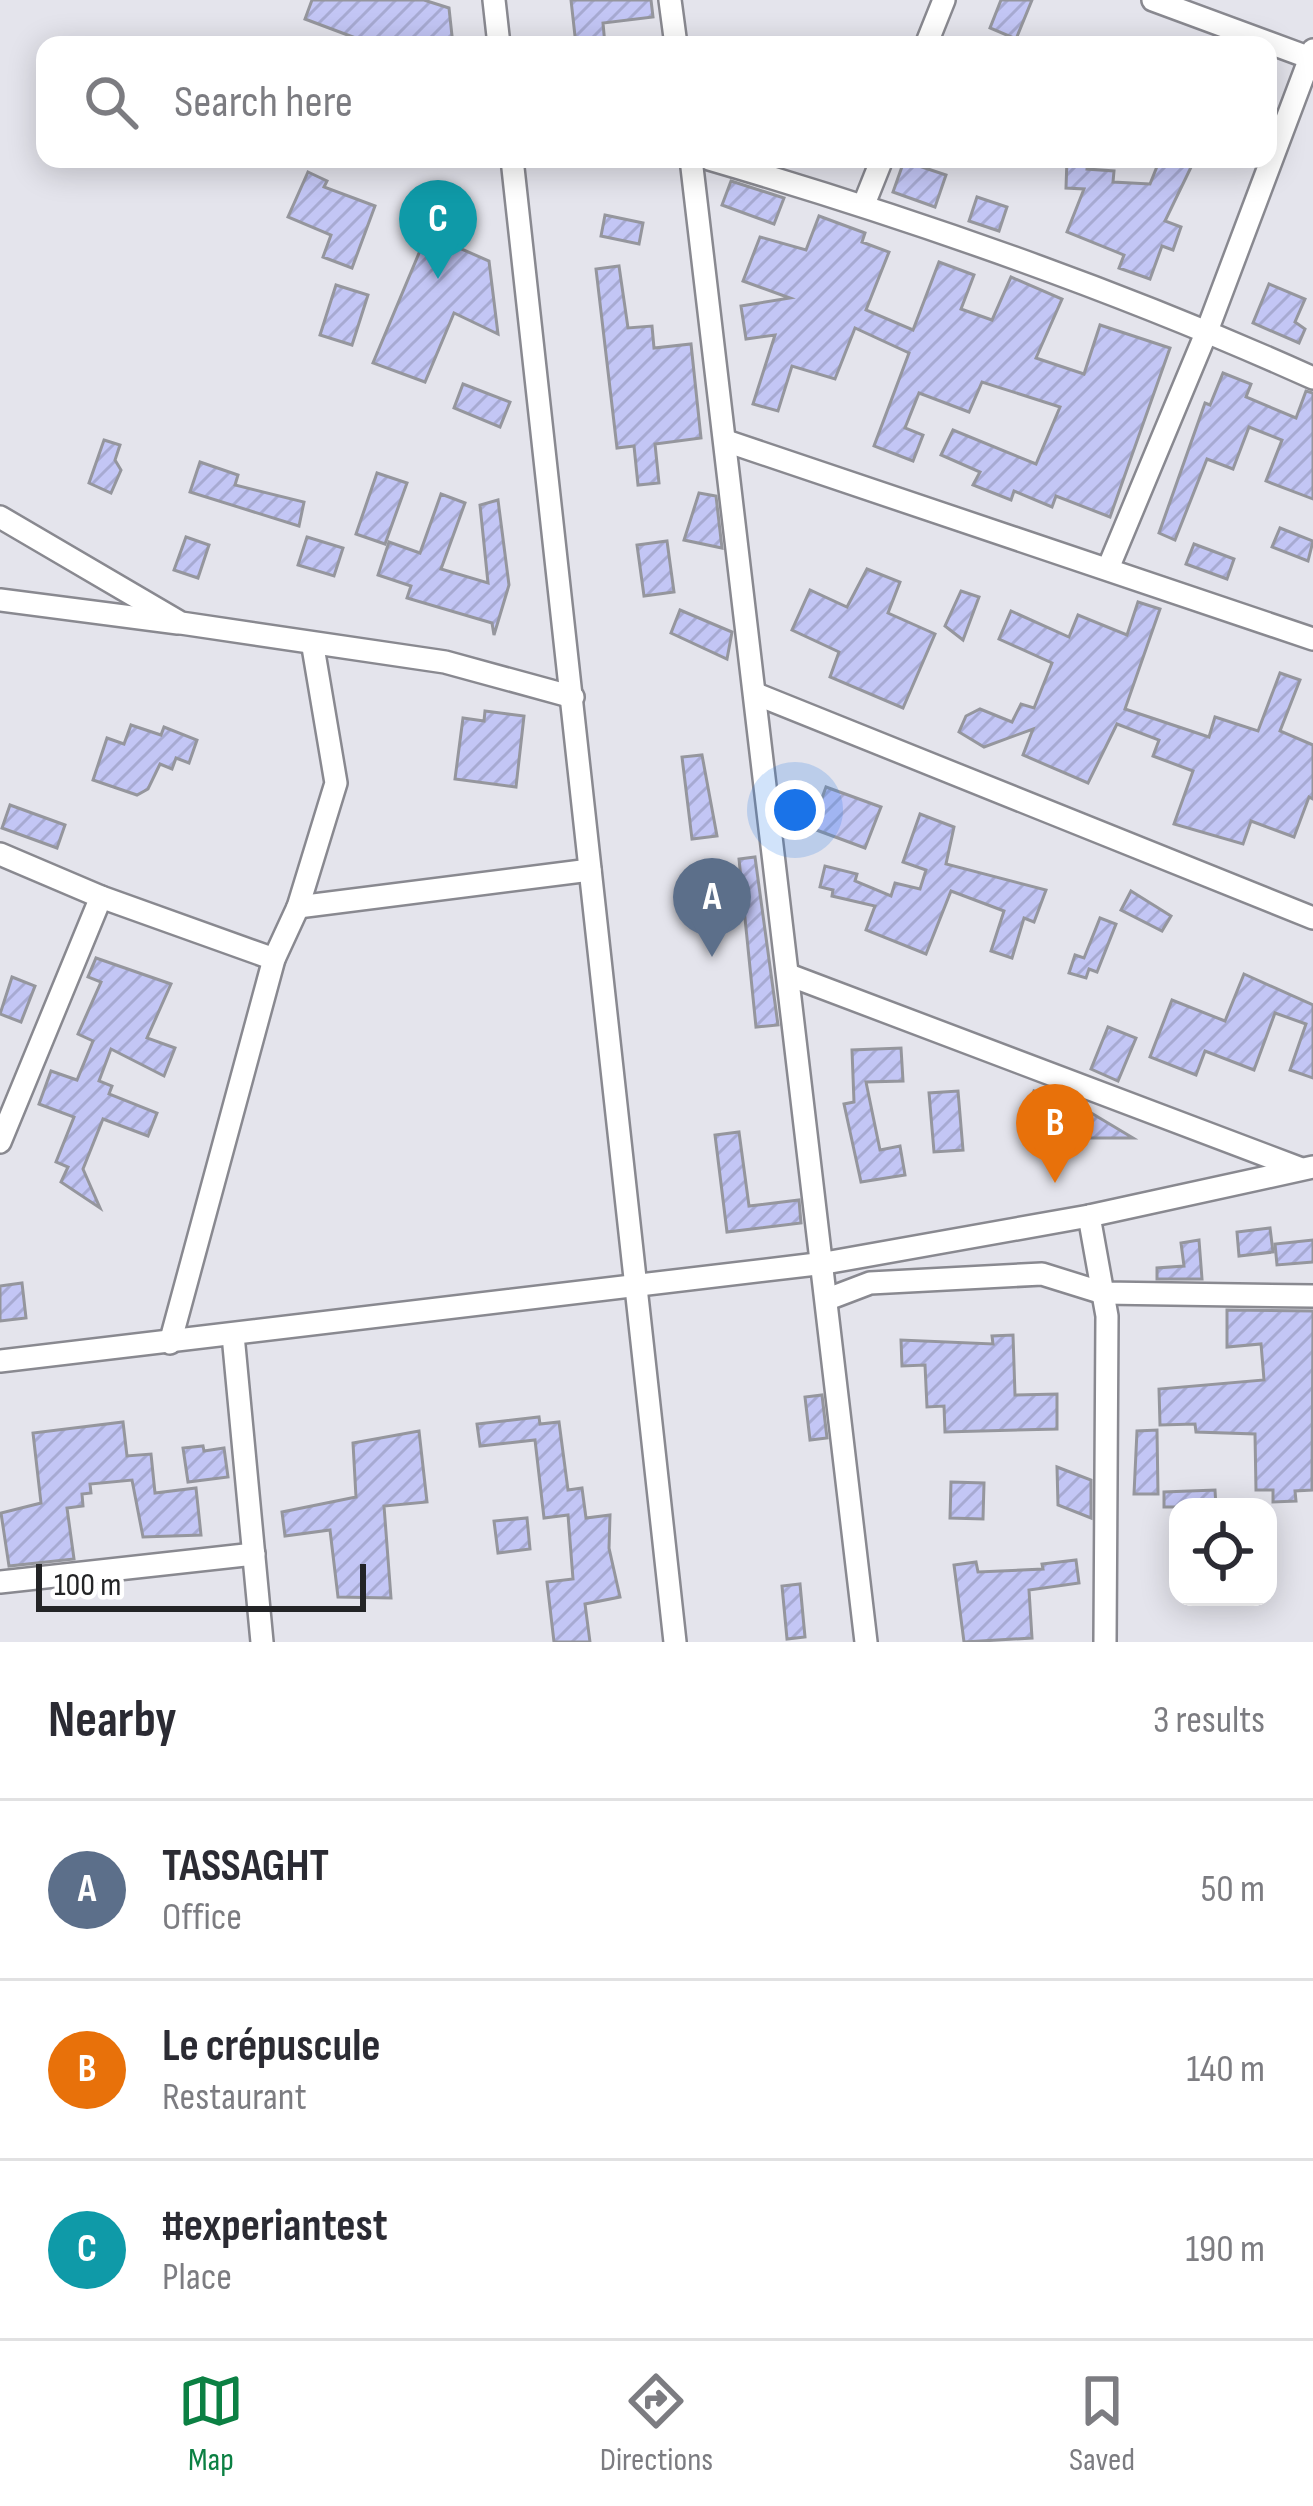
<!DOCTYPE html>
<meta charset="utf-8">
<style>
body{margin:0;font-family:"Sofia Sans Condensed",sans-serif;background:#f7f7f7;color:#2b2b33}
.controls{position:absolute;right:36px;bottom:36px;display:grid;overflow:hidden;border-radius:24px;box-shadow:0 6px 30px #0003}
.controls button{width:108px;height:108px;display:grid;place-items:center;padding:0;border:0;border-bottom:3px solid #e1e1e2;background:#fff;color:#2b2b33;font:60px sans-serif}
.scale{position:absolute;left:36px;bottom:30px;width:330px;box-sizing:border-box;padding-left:12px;border:6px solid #232426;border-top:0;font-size:33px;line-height:42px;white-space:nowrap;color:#232426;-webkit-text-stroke:9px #fff;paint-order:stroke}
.you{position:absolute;left:795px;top:810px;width:42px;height:42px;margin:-30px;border:9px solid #fff;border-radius:50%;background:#1a73e8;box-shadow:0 0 0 18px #1a73e833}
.badge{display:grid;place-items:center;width:78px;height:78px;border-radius:50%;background:#0b8043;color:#fff;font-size:39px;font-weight:700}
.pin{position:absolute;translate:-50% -99px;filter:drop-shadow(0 3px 6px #0008)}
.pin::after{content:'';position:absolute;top:63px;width:42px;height:36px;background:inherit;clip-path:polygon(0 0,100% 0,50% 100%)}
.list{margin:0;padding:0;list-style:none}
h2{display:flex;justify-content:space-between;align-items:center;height:156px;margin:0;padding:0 48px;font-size:51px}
h2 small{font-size:39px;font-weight:400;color:#7c7c81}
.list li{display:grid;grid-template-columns:78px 1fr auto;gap:36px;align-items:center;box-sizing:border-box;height:180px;padding:0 48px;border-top:3px solid #e1e1e2}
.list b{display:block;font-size:45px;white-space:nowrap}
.list p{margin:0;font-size:39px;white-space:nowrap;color:#7c7c81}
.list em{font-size:39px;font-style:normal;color:#7c7c81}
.icon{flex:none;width:66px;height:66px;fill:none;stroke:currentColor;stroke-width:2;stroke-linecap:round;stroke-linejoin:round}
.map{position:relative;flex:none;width:1313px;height:1642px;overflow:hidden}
.search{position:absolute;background:#fff;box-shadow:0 6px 30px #0003;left:36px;right:36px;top:36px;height:132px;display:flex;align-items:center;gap:30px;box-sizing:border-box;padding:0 42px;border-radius:24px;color:#7c7c81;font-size:45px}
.sheet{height:696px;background:#fff}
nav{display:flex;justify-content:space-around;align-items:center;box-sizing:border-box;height:168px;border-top:3px solid #e1e1e2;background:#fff;font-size:33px;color:#7c7c81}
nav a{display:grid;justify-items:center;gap:6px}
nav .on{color:#0b8043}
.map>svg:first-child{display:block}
.building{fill:url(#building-hatch);stroke:#95969d;stroke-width:3}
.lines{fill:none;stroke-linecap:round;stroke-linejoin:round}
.minor-casing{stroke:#898990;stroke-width:26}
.minor{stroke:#fff;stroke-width:21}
</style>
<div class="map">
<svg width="1313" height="1642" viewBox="0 0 1313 1642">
<defs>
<pattern id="building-hatch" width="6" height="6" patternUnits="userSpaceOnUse" patternTransform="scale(3)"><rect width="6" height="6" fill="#c3c6f5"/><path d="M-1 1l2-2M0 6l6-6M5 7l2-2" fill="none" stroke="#a7aad2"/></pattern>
</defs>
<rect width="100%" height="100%" fill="#e4e4ec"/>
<g class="building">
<path d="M 312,0 L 424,0 L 449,8 L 453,45 L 351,45 L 353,37 L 305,19 Z"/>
<path d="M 571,0 L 651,0 L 653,17 L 603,23 L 605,45 L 576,45 Z"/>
<path d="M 1001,0 L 1032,0 L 1016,39 L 990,28 Z"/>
<path d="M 1067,159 L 1088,159 L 1087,169 L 1114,171 L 1113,182 L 1150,184 L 1160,159 L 1195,159 L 1165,221 L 1181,227 L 1173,250 L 1162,246 L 1150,279 L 1119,268 L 1124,255 L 1067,232 L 1084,189 L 1066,188 Z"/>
<path d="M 904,161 L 946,175 L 935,207 L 893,192 Z"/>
<path d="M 308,172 L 327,181 L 324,187 L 375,206 L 352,268 L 323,257 L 331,235 L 288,217 Z"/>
<path d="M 731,181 L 784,198 L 774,224 L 722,205 Z"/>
<path d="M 977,197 L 1007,207 L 999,231 L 969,221 Z"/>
<path d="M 605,215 L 643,223 L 639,244 L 601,236 Z"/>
<path d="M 819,216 L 865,233 L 862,242 L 889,252 L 866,310 L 913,330 L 939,262 L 974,275 L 961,309 L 992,320 L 1011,277 L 1062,299 L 1036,358 L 1084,374 L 1100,325 L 1170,348 L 1110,517 L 1056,496 L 1052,507 L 1014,491 L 1011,500 L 973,485 L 980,472 L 941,455 L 953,430 L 1036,464 L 1060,407 L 982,382 L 969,412 L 919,393 L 905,428 L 923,435 L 913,461 L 874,446 L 909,353 L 855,328 L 835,379 L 792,366 L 778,411 L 753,404 L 775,335 L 746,339 L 741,306 L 790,298 L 743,281 L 760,237 L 806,250 Z"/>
<path d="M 427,234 L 489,261 L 498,334 L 454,313 L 425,382 L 373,363 Z"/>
<path d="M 619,266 L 628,328 L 652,326 L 654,348 L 691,344 L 701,438 L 655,444 L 659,483 L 638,485 L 634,446 L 617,448 L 596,269 Z"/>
<path d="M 1269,284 L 1305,299 L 1295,322 L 1305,329 L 1299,343 L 1253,323 Z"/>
<path d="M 336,285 L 368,295 L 352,345 L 320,335 Z"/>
<path d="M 1223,373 L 1251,384 L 1246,397 L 1296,418 L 1306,391 L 1313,393 L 1313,499 L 1266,481 L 1282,440 L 1249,427 L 1233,469 L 1207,459 L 1175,540 L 1159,533 L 1205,403 L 1210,405 Z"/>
<path d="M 463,384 L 510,402 L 500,427 L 454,408 Z"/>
<path d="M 104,440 L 120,445 L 115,460 L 121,470 L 111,493 L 89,483 Z"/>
<path d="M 200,462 L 238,475 L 235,485 L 304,502 L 299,526 L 190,492 Z"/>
<path d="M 377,473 L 407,483 L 385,544 L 356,534 Z"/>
<path d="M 699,493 L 716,496 L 722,548 L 684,540 Z"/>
<path d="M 441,494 L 465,503 L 441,569 L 488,583 L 480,505 L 498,500 L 509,585 L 494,635 L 492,623 L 407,598 L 411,586 L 378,575 L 389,542 L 420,553 Z"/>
<path d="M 1280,528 L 1313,541 L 1308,561 L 1272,547 Z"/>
<path d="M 186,537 L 209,545 L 198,578 L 174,570 Z"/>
<path d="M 307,537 L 343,548 L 334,576 L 298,565 Z"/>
<path d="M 667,541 L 674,592 L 644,596 L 637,545 Z"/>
<path d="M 1194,544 L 1234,559 L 1227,579 L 1186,564 Z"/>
<path d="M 867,569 L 900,582 L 888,613 L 935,634 L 903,708 L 830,677 L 839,652 L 792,630 L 810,590 L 847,607 Z"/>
<path d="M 961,591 L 979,597 L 963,640 L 945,626 Z"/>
<path d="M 1138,602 L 1160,609 L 1125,709 L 1209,737 L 1215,717 L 1258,731 L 1280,673 L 1300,680 L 1280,731 L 1313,745 L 1313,799 L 1309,797 L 1294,837 L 1251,821 L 1243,844 L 1174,824 L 1193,771 L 1153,756 L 1159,740 L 1117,724 L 1088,783 L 1023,755 L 1033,729 L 984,747 L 959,732 L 966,716 L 980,709 L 1012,722 L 1021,704 L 1034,708 L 1052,663 L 999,639 L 1011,611 L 1069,637 L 1078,615 L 1127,635 Z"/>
<path d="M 680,610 L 732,632 L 727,659 L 671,633 Z"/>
<path d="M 485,711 L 524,716 L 516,787 L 455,779 L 463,718 L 484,721 Z"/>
<path d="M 131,725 L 161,735 L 164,727 L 197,740 L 189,763 L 176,758 L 172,769 L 160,764 L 148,789 L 137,795 L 93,780 L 107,738 L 124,744 Z"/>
<path d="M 702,755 L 717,836 L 692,839 L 682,757 Z"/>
<path d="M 826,787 L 881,807 L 865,848 L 811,828 Z"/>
<path d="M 10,805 L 65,825 L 57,848 L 2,828 Z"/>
<path d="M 920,814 L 954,827 L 946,864 L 1046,890 L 1034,922 L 1024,918 L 1012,958 L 991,951 L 1004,911 L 951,891 L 926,954 L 866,930 L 875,906 L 832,896 L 833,890 L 820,887 L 825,866 L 857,874 L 855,881 L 891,896 L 895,883 L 920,889 L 926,870 L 903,862 Z"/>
<path d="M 755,857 L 778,1025 L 756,1027 L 739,859 Z"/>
<path d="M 1131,891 L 1171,916 L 1162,931 L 1121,910 Z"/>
<path d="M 1100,918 L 1116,924 L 1097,972 L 1089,969 L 1086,978 L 1069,973 L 1075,955 L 1084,958 Z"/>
<path d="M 96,958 L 171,984 L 147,1038 L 175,1048 L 164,1076 L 111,1049 L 99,1081 L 112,1086 L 109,1094 L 157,1113 L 148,1136 L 103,1119 L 83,1169 L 100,1208 L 61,1182 L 68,1167 L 56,1162 L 74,1117 L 39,1104 L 51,1071 L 77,1080 L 93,1041 L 78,1034 L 101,982 L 88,977 Z"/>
<path d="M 1244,974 L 1313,1005 L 1313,1078 L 1290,1070 L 1306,1024 L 1275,1013 L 1254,1070 L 1205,1051 L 1196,1075 L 1150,1057 L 1172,1000 L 1225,1021 Z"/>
<path d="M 12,977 L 35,986 L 21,1022 L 0,1014 Z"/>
<path d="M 1108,1027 L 1136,1038 L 1118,1081 L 1091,1069 Z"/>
<path d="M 901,1048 L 903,1081 L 866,1082 L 880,1150 L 900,1146 L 905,1175 L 861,1182 L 844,1104 L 854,1102 L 852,1050 Z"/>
<path d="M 958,1091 L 963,1150 L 934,1152 L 929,1093 Z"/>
<path d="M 1034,1091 L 1083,1108 L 1133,1138 L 1082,1138 L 1026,1116 Z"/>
<path d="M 739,1132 L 749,1206 L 799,1200 L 801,1223 L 727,1232 L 715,1135 Z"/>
<path d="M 1270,1228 L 1273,1252 L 1239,1256 L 1237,1232 Z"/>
<path d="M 1199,1240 L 1202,1279 L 1157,1279 L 1157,1268 L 1184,1266 L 1181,1243 Z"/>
<path d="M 1313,1240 L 1313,1262 L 1277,1265 L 1275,1244 Z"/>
<path d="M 22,1283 L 26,1318 L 0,1321 L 0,1286 Z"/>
<path d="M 1227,1310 L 1313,1311 L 1312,1490 L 1295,1491 L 1296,1501 L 1273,1502 L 1273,1490 L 1256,1490 L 1255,1434 L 1196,1432 L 1195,1424 L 1160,1425 L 1159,1389 L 1264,1380 L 1261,1344 L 1227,1347 Z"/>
<path d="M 1013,1335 L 1015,1395 L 1057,1394 L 1057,1429 L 945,1432 L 944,1406 L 927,1407 L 925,1365 L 902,1366 L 901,1340 L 993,1344 L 992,1336 Z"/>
<path d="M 822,1395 L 827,1438 L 810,1440 L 805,1397 Z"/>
<path d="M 539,1417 L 540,1424 L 559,1422 L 568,1490 L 582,1488 L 586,1518 L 610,1515 L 609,1548 L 620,1597 L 585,1604 L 590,1642 L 554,1642 L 547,1582 L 573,1579 L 568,1515 L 544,1518 L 535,1440 L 480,1446 L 477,1424 Z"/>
<path d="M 123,1422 L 127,1456 L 151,1454 L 155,1493 L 196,1488 L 201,1535 L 143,1537 L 132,1480 L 90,1484 L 91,1493 L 82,1494 L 83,1506 L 67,1508 L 74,1559 L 9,1566 L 1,1513 L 41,1503 L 33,1433 Z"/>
<path d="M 1157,1430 L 1158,1494 L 1134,1494 L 1137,1431 Z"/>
<path d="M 419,1431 L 427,1502 L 384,1506 L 391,1598 L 338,1597 L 330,1530 L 285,1536 L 282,1512 L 356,1497 L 353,1443 Z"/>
<path d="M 203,1446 L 204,1451 L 224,1448 L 228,1477 L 188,1482 L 183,1448 Z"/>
<path d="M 1057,1467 L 1091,1480 L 1091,1518 L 1058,1505 Z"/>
<path d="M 951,1482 L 984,1483 L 983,1519 L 950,1518 Z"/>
<path d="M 1215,1490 L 1216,1507 L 1164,1507 L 1164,1492 Z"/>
<path d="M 527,1518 L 530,1549 L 498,1553 L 494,1521 Z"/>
<path d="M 1076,1560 L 1079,1583 L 1029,1590 L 1032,1638 L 964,1642 L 954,1565 L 976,1562 L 978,1572 L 1043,1569 L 1042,1564 Z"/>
<path d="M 800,1584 L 805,1637 L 787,1639 L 782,1586 Z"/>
</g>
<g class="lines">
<defs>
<g id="minor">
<path d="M 494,0 L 499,45"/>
<path d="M 670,0 L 676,45"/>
<path d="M 1153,0 L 1313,59"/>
<path d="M 926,45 L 944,0"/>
<path d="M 512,159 L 675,1642"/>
<path d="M 691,159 L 866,1642"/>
<path d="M 709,159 C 914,219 1118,290 1313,378"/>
<path d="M 864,204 L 882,159"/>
<path d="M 726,441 L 1313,639"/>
<path d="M 0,517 L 181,623 L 445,662 L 573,697"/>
<path d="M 1109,566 L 1207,331 L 1313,50"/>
<path d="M 0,600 L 178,623"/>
<path d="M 756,694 L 1313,918"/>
<path d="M 0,854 L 101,897 L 274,959"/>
<path d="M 298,907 L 590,870"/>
<path d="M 789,975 L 1299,1168"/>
<path d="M 0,1142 L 101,897"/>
<path d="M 1089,1216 L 1107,1316 L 1105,1642"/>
<path d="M 828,1299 L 870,1283 L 1042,1274 L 1103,1293 L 1313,1296"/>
<path d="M 233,1335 L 262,1642"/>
<path d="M 170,1343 L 274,959 L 298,907 L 336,783 L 313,647"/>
<path d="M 0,1361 L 825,1263 L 1089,1216 L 1313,1167"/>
<path d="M 0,1582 L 254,1554"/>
</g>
</defs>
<use href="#minor" class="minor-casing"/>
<use href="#minor" class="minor"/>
</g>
</svg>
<div class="controls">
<button><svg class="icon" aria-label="locate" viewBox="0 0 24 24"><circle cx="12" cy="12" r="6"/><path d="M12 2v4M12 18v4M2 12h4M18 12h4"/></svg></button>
</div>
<div class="scale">100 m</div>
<div class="you"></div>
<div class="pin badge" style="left:712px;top:957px;background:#5c6f8a">A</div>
<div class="pin badge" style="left:1055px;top:1183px;background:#e8710a">B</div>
<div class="pin badge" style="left:438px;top:279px;background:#0f9aa8">C</div>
<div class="search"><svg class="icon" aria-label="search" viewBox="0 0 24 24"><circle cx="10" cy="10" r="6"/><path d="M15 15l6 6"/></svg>Search here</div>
</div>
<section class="sheet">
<h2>Nearby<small>3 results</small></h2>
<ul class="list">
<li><span class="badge" style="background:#5c6f8a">A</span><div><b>TASSAGHT</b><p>Office</p></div><em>50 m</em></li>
<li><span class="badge" style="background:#e8710a">B</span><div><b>Le crépuscule</b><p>Restaurant</p></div><em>140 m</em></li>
<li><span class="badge" style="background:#0f9aa8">C</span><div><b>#experiantest</b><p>Place</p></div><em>190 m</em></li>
</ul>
</section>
<nav>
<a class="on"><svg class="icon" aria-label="map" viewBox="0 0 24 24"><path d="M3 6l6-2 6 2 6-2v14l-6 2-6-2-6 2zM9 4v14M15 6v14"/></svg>Map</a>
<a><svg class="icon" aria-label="directions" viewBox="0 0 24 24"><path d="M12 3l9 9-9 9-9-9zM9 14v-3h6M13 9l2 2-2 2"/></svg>Directions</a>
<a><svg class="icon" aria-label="saved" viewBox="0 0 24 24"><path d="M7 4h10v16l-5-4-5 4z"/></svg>Saved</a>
</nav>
